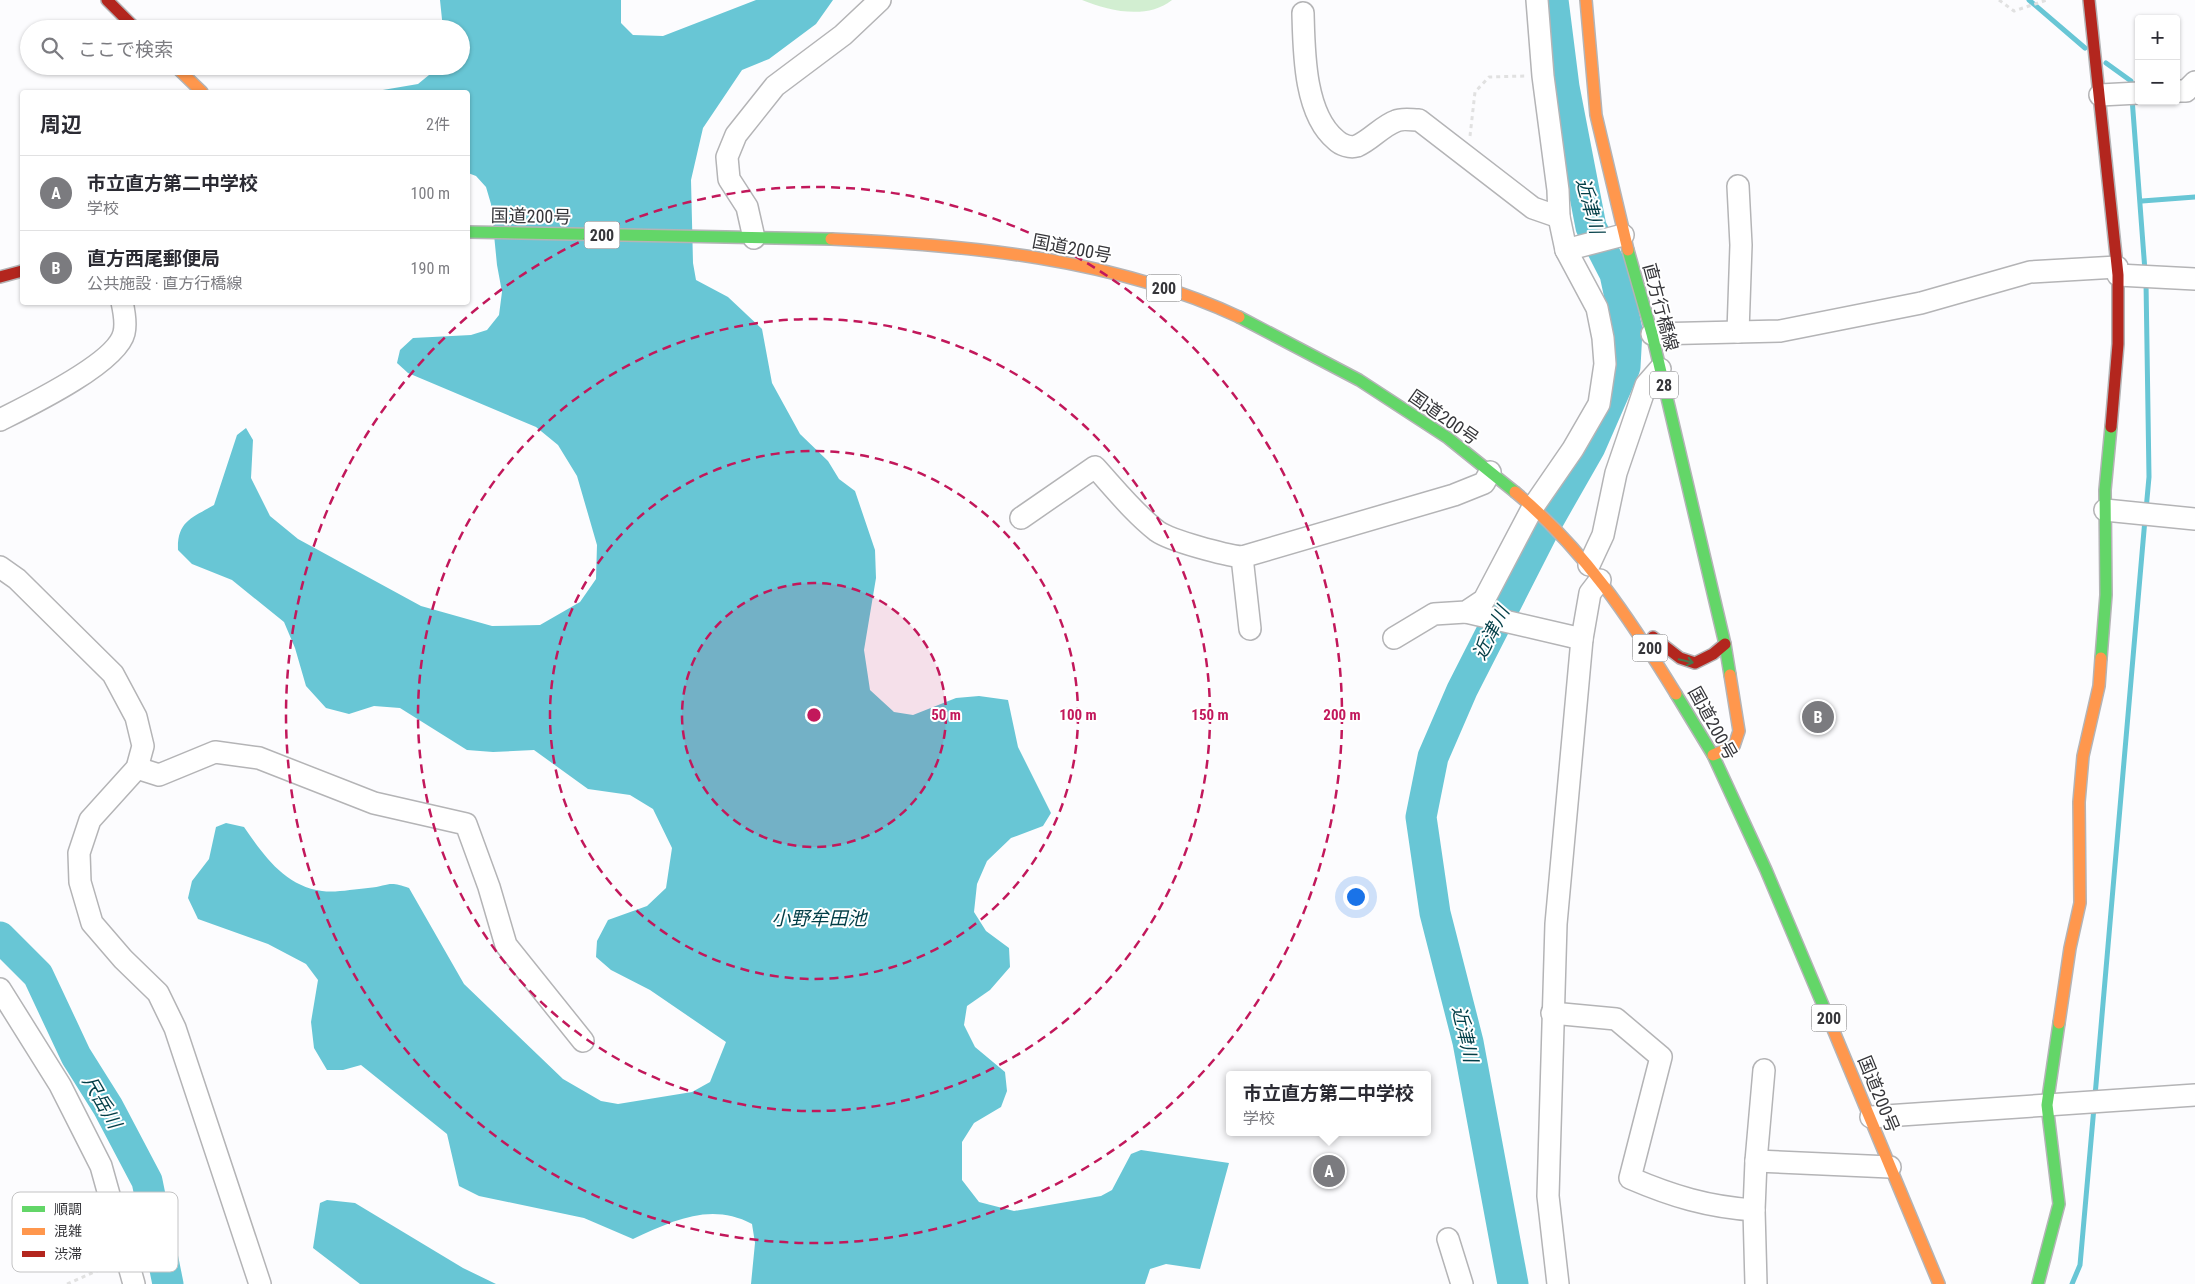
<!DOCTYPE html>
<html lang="ja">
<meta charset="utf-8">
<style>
body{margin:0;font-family:"Roboto Condensed","Noto Sans JP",sans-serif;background:#f2f2f3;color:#2b2b33}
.controls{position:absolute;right:15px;top:15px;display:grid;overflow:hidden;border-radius:5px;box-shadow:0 1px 4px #0004}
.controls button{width:45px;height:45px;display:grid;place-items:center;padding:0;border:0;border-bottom:1px solid #e1e1e2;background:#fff;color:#2b2b33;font:25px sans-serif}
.you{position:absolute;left:1355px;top:896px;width:18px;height:18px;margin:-12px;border:4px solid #fff;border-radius:50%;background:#1a73e8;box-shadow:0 0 0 8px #1a73e833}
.badge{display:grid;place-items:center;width:32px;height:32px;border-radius:50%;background:#7b7b7f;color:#fff;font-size:16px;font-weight:700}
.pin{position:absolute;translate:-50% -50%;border:2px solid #fff;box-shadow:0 1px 5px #0006}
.popup{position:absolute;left:1226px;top:1071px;width:205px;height:65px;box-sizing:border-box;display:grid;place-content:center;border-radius:5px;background:#fff;filter:drop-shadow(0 1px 4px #0005);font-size:16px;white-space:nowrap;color:#7c7c81}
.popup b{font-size:19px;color:#2b2b33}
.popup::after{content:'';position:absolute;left:50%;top:100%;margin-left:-10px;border:10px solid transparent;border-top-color:#fff}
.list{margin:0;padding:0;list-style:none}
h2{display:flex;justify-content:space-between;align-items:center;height:65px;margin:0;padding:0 20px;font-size:21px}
h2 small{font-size:16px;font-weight:400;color:#7c7c81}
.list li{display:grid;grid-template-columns:32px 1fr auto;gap:15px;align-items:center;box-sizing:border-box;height:75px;padding:0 20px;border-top:1px solid #e1e1e2}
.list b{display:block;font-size:19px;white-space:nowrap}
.list p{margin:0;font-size:16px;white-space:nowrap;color:#7c7c81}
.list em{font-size:16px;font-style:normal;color:#7c7c81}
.icon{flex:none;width:28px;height:28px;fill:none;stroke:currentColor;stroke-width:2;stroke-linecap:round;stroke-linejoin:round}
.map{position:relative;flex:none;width:2195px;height:1284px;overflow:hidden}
.search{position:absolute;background:#fff;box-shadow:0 1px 4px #0004;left:20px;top:20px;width:450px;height:55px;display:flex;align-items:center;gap:12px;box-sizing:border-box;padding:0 18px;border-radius:28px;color:#7c7c81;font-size:19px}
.panel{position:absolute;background:#fff;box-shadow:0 1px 4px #0004;left:20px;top:90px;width:450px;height:215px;border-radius:5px}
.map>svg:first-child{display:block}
.green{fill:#d2eed1}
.water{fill:#68c6d5}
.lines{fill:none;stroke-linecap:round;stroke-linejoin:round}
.stream{stroke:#68c6d5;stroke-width:5}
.river{stroke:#68c6d5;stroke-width:31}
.street-casing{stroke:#b4b4b6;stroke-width:24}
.fast-casing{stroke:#b4b4b6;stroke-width:14}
.slow-casing{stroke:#b4b4b6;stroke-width:14}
.jam-casing{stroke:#b4b4b6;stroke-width:14}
.path{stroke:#e1e1e1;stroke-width:3;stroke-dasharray:4 4;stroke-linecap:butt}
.street{stroke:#fff;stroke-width:21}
.fast{stroke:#63d668;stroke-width:11}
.slow{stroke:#ff974d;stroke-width:11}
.jam{stroke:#b3261e;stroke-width:11}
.oneway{stroke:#48764c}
.ring{fill:none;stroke:#c2185b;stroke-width:2.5;stroke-dasharray:9 6}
.labels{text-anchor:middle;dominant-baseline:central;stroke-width:4;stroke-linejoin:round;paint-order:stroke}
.shield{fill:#fff;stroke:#727275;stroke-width:1}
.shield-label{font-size:16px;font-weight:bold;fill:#36363a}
.street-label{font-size:18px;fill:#36363a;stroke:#fff}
.water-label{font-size:19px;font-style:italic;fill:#023e47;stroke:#fff}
.key{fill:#fff;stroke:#c3c3c4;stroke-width:1}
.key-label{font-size:14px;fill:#36363a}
.centre{fill:#c2185b;stroke:#fff;stroke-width:2.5}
.ring-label{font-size:15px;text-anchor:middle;font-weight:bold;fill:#c2185b;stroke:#fff;stroke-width:4;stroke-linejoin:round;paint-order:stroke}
</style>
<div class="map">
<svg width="2195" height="1284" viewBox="0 0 2195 1284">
<rect width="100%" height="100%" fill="#fcfcfe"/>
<path class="green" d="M 1082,0 L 1172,0 C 1147,20 1109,11 1082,0 Z"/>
<g class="water">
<path d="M 440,0 L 621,0 L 621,23 L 633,35 L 663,36 L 756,0 L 833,0 L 816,24 L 769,59 L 742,70 L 703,128 L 691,180 L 693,263 L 696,280 L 728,297 L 762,329 L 772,383 L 800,434 L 828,461 L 839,479 L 855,491 L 875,550 L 876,578 L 864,650 L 870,690 L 894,712 L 913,715 L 956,698 L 979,696 L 1008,700 L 1018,747 L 1051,813 L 1043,826 L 1011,838 L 987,861 L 977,884 L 974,912 L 986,931 L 1009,948 L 1010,967 L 990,990 L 967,1006 L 964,1025 L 975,1047 L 1005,1072 L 1007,1091 L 1001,1107 L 974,1123 L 962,1142 L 962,1180 L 979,1202 L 1014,1211 L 1101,1196 L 1112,1190 L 1131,1154 L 1141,1150 L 1229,1163 L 1200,1269 L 1166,1264 L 1150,1269 L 1145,1284 L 751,1284 L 755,1243 L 752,1224 C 710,1202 673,1221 633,1239 L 584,1218 L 479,1196 L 459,1186 L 447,1134 L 361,1065 L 343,1070 L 327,1070 L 314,1048 L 311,1022 L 318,980 L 306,964 L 268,944 L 198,919 L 188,898 L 192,881 L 209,859 L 216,827 L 226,823 L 244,827 C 264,856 285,886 322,891 C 336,893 354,889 368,888 C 389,886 388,880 409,888 L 464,984 L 563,1079 L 601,1101 L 618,1104 L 692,1092 L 710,1082 L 726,1042 L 650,990 L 611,970 L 596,957 L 597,941 L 608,920 L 647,906 L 666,888 L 672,848 L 653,809 L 630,795 L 588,789 L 534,750 L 493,752 L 467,750 L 400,708 L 374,706 L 349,714 L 326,708 L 306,686 L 295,648 L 284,622 L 232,580 L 192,564 L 178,550 C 177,521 192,518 214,505 L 237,435 L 246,428 L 253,440 L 251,478 L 270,516 L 298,539 L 421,606 L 492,626 L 540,625 L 580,602 L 596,579 L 597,545 L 577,476 L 558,445 L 536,427 L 408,373 L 397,363 L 400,350 L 413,338 L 471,335 L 487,330 L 499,315 L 502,292 L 497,265 L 491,204 L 486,187 L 476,176 L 468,173 L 468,92 L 371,92 L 418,84 L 440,66 L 461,66 L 461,29 L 443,29 Z"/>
<path d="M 327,1200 L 355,1203 L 463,1268 L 496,1284 L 360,1284 L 313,1248 L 320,1203 Z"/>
</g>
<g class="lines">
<g class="stream">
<path d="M 2029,0 L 2085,48"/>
<path d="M 2106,63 L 2131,81 L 2132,89"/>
<path d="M 2132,98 L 2145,271"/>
<path d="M 2142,201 L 2195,197"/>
<path d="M 2146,282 L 2149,477 L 2146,510"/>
<path d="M 2095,1096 L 2145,519"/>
<path d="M 2072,1284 L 2080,1265 L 2094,1107"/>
</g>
<g class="river">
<path d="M 0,937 L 38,975 L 76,1056 L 108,1107 L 147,1181 L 168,1284"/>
<path d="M 1513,1284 L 1468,1042 L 1435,913 L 1421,817 L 1433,757 L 1462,690 L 1549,519 L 1590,447 L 1625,367 L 1627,330 L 1615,274 L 1591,227 L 1564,87 L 1553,0"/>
</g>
<defs>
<g id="street">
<path d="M 1303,13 C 1304,51 1304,114 1336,140 C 1341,145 1350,148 1357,146 C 1371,140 1382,126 1396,121 C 1402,118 1412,120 1419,120 L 1533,208 L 1559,217"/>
<path d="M 2176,91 L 2186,91 L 2195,82"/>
<path d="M 2100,95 L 2139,93"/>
<path d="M 1738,186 L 1741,245 L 1738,332"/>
<path d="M 754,238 L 747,207 L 729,179 L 727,157 L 736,135 L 775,86 L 843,35 L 880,0"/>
<path d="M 1566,250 L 1623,235"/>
<path d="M 2118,275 L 2195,279"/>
<path d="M 1652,334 L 1780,331 L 1921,303 L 2030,272 L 2117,267"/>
<path d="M 0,420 C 28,406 117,363 124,333 C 126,325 124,311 122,302"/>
<path d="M 2105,510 L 2195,519"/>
<path d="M 1021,518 L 1095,467 C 1115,489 1134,513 1157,531 C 1171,541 1225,555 1242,557 L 1454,495 L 1484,483 L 1490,472"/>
<path d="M 1242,557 L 1250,629"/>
<path d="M 1589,565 L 1603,535 L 1616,473 L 1646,385 L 1660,369"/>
<path d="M 0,567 L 17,579 L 113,674 L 136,717 L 143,746 L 137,768 L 90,820 L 79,853 L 80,882 L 92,923 L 123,959 L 158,993 L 175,1028 L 260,1284"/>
<path d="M 1466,612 L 1582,639"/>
<path d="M 1394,638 L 1434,614 L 1466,612 L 1484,600 L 1533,507 L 1573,449 L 1599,404 L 1605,364 L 1603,338 L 1597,308 L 1566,250 L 1559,217 L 1558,190 L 1543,76 L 1537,0"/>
<path d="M 137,768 L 159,775 L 215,752 L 259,758 L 374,803 L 466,824 L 489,887 L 506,945 L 583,1041"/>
<path d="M 0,989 L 60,1085 L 101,1166 L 134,1284"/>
<path d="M 1552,1013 L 1616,1019 L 1661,1057 L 1630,1178 C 1672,1196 1708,1207 1754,1210 L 1756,1161 L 1764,1070"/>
<path d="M 1871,1117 L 2195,1095"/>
<path d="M 1756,1161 L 1890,1167"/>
<path d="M 1754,1210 L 1756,1284"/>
<path d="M 1448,1239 L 1462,1284"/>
<path d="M 1558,1284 L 1548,1196 L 1556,924 L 1582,639 L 1590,593 L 1600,580"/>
</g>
<g id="fast">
<path d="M 468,232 L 831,239"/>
<path d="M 1628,250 L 1652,334 L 1725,644 L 1730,675"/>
<path d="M 1239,317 L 1359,380 L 1448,438 L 1515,492"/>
<path d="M 2101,658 L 2106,595 L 2105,490 L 2111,427"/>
<path d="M 1676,694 L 1713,755 L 1766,870 L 1825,1010"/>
<path d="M 2038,1284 L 2059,1204 L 2047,1105 L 2059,1023"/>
</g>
<g id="slow">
<path d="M 1586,0 L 1596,115 L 1628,250"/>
<path d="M 175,66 L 202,92"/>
<path d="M 831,239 C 969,245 1113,258 1239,317"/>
<path d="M 1515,492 C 1584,549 1630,619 1676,694"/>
<path d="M 1713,755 L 1734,746 L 1739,731 L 1730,675"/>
<path d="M 1825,1010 L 1939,1284"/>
<path d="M 2059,1023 L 2070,948 L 2080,903 L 2079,802 L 2083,756 L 2099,686 L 2101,658"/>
</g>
<g id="jam">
<path d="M 107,0 L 136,29"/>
<path d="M 2089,0 L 2118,275 L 2118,344 L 2111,427"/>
<path d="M 0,277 L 22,271"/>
<path d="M 1653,637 L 1680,658 L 1695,663 L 1713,654 L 1725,644"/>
</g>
</defs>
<use href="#street" class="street-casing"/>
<use href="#fast" class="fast-casing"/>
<use href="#slow" class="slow-casing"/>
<use href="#jam" class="jam-casing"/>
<g class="path">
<path d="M 1999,0 L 2014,11 L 2047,0"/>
<path d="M 1470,136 L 1475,92 L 1489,77 L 1525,76"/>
<path d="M 67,1284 L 110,1265"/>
</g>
<use href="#street" class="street"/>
<use href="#fast" class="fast"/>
<use href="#slow" class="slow"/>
<use href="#jam" class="jam"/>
</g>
<defs><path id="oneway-shaft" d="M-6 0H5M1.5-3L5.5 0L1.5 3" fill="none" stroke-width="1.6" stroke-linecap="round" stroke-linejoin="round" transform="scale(1.25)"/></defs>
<use class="oneway" href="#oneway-shaft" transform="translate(1686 661) rotate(13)"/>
<circle cx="814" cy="715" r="132" fill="#c2185b" fill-opacity=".12"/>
<g class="ring">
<circle cx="814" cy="715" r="132"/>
<circle cx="814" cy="715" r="264"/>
<circle cx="814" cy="715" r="396"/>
<circle cx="814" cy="715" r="528"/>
</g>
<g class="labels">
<g class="shield">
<rect x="584.5" y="221.5" width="35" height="27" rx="4"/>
<rect x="1146.5" y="274.5" width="35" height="27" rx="4"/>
<rect x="1650" y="371.5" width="28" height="27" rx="4"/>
<rect x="1632.5" y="634.5" width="35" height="27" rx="4"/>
<rect x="1811.5" y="1004.5" width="35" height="27" rx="4"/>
</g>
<g class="shield-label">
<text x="602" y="235">200</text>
<text x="1164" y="288">200</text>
<text x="1664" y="385">28</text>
<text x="1650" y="648">200</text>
<text x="1829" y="1018">200</text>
</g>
<g class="street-label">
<text transform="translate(531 216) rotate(1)">国道200号</text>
<text transform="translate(1072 248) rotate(11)">国道200号</text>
<text transform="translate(1661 307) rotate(75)">直方行橋線</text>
<text transform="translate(1444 417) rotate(35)">国道200号</text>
<text transform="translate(1713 723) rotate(61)">国道200号</text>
<text transform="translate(1879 1094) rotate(68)">国道200号</text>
</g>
<g class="water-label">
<text transform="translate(1590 206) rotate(75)">近津川</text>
<text transform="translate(1491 633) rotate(-63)">近津川</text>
<text x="819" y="918">小野牟田池</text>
<text transform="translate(1465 1034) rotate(77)">近津川</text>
<text transform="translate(102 1102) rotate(60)">尺岳川</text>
</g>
</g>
<rect x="12" y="1192" width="166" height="80" rx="8" class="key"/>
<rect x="22" y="1206" width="23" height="6" fill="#63d668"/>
<rect x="22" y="1228" width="23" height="7" fill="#ff974d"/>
<rect x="22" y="1251" width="23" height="6" fill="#b3261e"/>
<g class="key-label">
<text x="54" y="1214">順調</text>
<text x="54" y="1236">混雑</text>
<text x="54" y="1259">渋滞</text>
</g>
<circle cx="814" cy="715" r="8" class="centre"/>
<g class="ring-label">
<text x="946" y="720">50 m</text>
<text x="1078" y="720">100 m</text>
<text x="1210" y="720">150 m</text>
<text x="1342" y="720">200 m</text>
</g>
</svg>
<div class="controls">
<button>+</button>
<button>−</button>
</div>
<div class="you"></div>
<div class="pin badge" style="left:1329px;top:1171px">A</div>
<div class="popup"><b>市立直方第二中学校</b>学校</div>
<div class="pin badge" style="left:1818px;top:717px">B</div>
<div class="search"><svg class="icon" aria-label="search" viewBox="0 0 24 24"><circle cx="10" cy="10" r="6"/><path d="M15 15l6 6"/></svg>ここで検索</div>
<section class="panel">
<h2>周辺<small>2件</small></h2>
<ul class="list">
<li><span class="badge">A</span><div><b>市立直方第二中学校</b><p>学校</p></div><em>100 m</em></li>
<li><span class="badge">B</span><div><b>直方西尾郵便局</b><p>公共施設 · 直方行橋線</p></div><em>190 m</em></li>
</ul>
</section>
</div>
